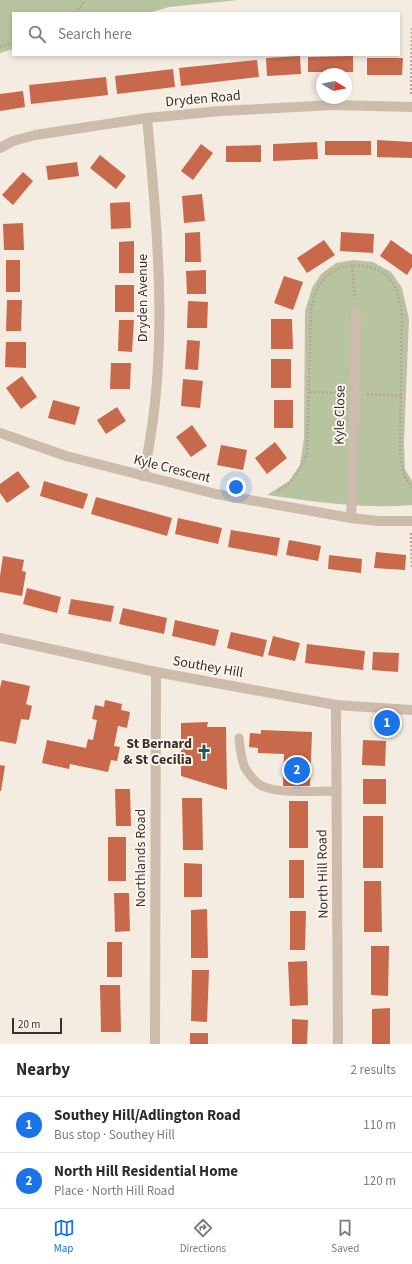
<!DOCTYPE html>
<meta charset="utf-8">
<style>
body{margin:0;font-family:"Source Sans 3",sans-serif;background:#f7f7f7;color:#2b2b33}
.compass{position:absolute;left:316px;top:68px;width:36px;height:36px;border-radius:50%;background:#fff;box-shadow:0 2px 6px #0003;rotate:100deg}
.scale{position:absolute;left:12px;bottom:10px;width:50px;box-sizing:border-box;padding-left:4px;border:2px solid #3b302b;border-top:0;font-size:11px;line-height:14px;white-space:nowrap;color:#3b302b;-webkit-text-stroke:3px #fbf5ee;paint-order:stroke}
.you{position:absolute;left:236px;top:487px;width:14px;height:14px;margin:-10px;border:3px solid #fff;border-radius:50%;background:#1a73e8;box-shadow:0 0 0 6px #1a73e833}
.badge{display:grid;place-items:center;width:26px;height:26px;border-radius:50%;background:#1a73e8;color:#fff;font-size:13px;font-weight:700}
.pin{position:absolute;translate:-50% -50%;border:2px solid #fff;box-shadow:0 1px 4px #0006}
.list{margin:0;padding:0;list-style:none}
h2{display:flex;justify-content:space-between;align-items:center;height:52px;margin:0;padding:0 16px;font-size:17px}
h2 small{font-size:13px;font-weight:400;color:#7c7c81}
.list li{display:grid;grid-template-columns:26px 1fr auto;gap:12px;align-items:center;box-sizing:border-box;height:56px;padding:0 16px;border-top:1px solid #e1e1e2}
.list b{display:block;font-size:15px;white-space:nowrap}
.list p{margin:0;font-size:13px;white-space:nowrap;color:#7c7c81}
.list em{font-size:13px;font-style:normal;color:#7c7c81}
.icon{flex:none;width:22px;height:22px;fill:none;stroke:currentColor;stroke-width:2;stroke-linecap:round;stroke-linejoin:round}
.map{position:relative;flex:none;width:412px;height:1044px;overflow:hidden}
.search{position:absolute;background:#fff;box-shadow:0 2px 6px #0003;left:12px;right:12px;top:12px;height:44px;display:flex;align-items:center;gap:10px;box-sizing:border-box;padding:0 14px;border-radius:0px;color:#7c7c81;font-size:15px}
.sheet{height:164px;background:#fff}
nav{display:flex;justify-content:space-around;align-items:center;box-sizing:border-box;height:56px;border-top:1px solid #e1e1e2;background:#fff;font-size:11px;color:#7c7c81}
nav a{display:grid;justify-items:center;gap:2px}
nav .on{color:#1a73e8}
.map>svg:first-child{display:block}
.green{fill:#b8c4a0}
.building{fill:#c8694b}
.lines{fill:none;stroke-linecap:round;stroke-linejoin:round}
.path{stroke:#b9a596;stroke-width:2.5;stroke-dasharray:2 2;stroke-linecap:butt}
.lane{stroke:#cdbbac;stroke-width:9}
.street{stroke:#cdbbac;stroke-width:10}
.labels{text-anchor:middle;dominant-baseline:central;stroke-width:4;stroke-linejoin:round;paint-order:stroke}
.street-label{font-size:14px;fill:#3b302b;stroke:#fbf5ee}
.poi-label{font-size:14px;font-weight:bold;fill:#3b302b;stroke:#fbf5ee;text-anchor:end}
</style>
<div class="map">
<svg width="412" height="1044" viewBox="0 0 412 1044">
<rect width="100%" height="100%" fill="#f4ebe1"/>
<g class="green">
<path d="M 0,0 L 238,0 L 169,7 L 148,13 L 13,13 L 13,49 L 0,53 Z"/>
<path d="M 353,260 L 373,262 L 391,272 L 402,288 L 409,319 L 404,441 L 405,469 L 412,481 L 412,505 C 363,509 316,502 267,495 L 289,481 L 300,465 L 304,438 L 305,311 L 312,288 L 321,274 L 336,263 Z"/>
</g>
<g class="building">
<path d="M 300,56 L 301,74 L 267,76 L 266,58 Z"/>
<path d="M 353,56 L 353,72 L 308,72 L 308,57 Z"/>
<path d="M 367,58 L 403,58 L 402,75 L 367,75 Z"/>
<path d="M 257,60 L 259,77 L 181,86 L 179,68 Z"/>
<path d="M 173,69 L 175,87 L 117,94 L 115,76 Z"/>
<path d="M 106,77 L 108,95 L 31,104 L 29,85 Z"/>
<path d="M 23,91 L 25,107 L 0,111 L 0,94 Z"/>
<path d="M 377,140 L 412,142 L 412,158 L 377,157 Z"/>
<rect x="325" y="141" width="46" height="14"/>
<path d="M 317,142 L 318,159 L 273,161 L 273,144 Z"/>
<path d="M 201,144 L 213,153 L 193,180 L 181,171 Z"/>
<path d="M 261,145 L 261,162 L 226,162 L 226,146 Z"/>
<path d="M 100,155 L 126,176 L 116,189 L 90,168 Z"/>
<path d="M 77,162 L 79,176 L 48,180 L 46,166 Z"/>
<path d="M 23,172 L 33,181 L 13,205 L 2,195 Z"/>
<path d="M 202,194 L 205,221 L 184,223 L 182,196 Z"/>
<path d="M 130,202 L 131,228 L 111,229 L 110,203 Z"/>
<path d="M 23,223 L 24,250 L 4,250 L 3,224 Z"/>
<path d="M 200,232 L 201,262 L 185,262 L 185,233 Z"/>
<path d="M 341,232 L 374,234 L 373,253 L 340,251 Z"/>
<path d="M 324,240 L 335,255 L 307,273 L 297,258 Z"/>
<path d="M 391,240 L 412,255 L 412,267 L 407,275 L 380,256 Z"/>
<path d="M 134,241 L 134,273 L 119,273 L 119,242 Z"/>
<rect x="6" y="260" width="14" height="32"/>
<path d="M 206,270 L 206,294 L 187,294 L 186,271 Z"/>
<path d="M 284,276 L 303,282 L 293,310 L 274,303 Z"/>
<rect x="115" y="285" width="19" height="27"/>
<path d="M 7,300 L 22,300 L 21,331 L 6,331 Z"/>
<path d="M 188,301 L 208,302 L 207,328 L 187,328 Z"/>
<path d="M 271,319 L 292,319 L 293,349 L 271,349 Z"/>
<path d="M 119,320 L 134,320 L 132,352 L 118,351 Z"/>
<path d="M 187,340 L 200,341 L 198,370 L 185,369 Z"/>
<path d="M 6,342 L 26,342 L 26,368 L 5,367 Z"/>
<rect x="271" y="359" width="20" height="29"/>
<path d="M 111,363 L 131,363 L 130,389 L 110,389 Z"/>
<path d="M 22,376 L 37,397 L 21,409 L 6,388 Z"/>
<path d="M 183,379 L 203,381 L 200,408 L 181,406 Z"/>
<path d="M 53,400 L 80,407 L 75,425 L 48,418 Z"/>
<rect x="274" y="400" width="19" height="28"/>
<path d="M 117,407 L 126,421 L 106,434 L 97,420 Z"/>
<path d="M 192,425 L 207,446 L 191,457 L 176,437 Z"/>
<path d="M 275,442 L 287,458 L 267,474 L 255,458 Z"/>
<path d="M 221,445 L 247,450 L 243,470 L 217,465 Z"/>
<path d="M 18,471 L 30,487 L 7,503 L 0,493 L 0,484 Z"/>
<path d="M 44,481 L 88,494 L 83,509 L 40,496 Z"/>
<path d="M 96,497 L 172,518 L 167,536 L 91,514 Z"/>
<path d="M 178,518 L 222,528 L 218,544 L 175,534 Z"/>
<path d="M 231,530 L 280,538 L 277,556 L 228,547 Z"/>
<path d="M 289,540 L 321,546 L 318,561 L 286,555 Z"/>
<path d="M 376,552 L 406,555 L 405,570 L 374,568 Z"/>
<path d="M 329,555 L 362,559 L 361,573 L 328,569 Z"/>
<path d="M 3,556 L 24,560 L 22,571 L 26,572 L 22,596 L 0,592 L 0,576 Z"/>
<path d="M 27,588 L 61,597 L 57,613 L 23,604 Z"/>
<path d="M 71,599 L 114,606 L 111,622 L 68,614 Z"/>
<path d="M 123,608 L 167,618 L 164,634 L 119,624 Z"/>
<path d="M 175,620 L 219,630 L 215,646 L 172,636 Z"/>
<path d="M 231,632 L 267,640 L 263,657 L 227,648 Z"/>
<path d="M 273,636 L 300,643 L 295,661 L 268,655 Z"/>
<path d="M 307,644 L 365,651 L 363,670 L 305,663 Z"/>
<path d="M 373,652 L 399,653 L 398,672 L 372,670 Z"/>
<path d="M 2,680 L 30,686 L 26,704 L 32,706 L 29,720 L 21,719 L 16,744 L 0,741 L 0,688 Z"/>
<path d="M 105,700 L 122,704 L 121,710 L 130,712 L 127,728 L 118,726 L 114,746 L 120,747 L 117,761 L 111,760 L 108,772 L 70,764 L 69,769 L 42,763 L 47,740 L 86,748 L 88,739 L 93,740 L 97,720 L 92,719 L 95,705 L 104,707 Z"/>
<path d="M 208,722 L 207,727 L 226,727 L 227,790 L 181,776 L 181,723 Z"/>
<path d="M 261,730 L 312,732 L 310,786 L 283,786 L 284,754 L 258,753 L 258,748 L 249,747 L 250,733 L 261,734 Z"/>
<path d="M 363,740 L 386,741 L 385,766 L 362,765 Z"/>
<path d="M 0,765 L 5,766 L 1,791 L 0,791 Z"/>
<rect x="363" y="779" width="23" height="25"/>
<path d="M 115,789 L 130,789 L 131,826 L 116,826 Z"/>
<path d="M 182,798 L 202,798 L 203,850 L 183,850 Z"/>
<rect x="289" y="801" width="19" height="47"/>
<rect x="363" y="816" width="20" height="52"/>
<rect x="108" y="837" width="18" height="44"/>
<rect x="289" y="860" width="15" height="38"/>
<path d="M 184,863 L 202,864 L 202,897 L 184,897 Z"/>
<path d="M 364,881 L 381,881 L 382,932 L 364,932 Z"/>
<path d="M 114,893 L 129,893 L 130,931 L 115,932 Z"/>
<path d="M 207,909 L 208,958 L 191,958 L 191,910 Z"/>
<path d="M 290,911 L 306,911 L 305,950 L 290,950 Z"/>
<rect x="107" y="942" width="15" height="35"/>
<path d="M 371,946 L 389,946 L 388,996 L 371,995 Z"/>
<path d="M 307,961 L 308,1005 L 290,1006 L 288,962 Z"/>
<path d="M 192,970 L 209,970 L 207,1022 L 191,1021 Z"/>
<path d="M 100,985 L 120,985 L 121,1032 L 101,1032 Z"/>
<path d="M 390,1008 L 390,1044 L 372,1044 L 372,1009 Z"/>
<path d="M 292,1019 L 308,1020 L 307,1044 L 292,1044 Z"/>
<rect x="190" y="1033" width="18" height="11"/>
</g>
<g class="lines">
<g class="path">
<path d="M 75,13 L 85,0"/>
<path d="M 0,47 L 13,43"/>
<path d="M 411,94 L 412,28"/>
<path d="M 352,266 L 355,299"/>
<path d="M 310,392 L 342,393"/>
<path d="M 367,394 L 401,396"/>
<path d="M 278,491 C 295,482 300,469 307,453 L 311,308 C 314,297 316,287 325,278 C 342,259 379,262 393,283 C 399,293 400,304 402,315 L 400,456 L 404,476 L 412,487"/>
<path d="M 411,533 L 412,567"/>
</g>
<path class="lane" d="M 239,738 C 240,748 241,759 245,768 C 249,774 255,783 262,786 C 279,794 317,791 336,791"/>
<g class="street">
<path d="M 0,148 L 13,141 L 35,135 L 147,118 L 221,111 L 334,105 L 412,107"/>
<path d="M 0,433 L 66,456 L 216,494 L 351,518 L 378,521 L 412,521"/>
<path d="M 143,476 C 170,359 158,236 147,118"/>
<path d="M 351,518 L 353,474 L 356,311"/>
<path d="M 0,638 L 156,672 L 336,705 L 412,710"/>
<path d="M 336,705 L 338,1044"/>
<path d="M 155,1044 L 156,672"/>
</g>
</g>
<defs>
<symbol id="church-bare" viewBox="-9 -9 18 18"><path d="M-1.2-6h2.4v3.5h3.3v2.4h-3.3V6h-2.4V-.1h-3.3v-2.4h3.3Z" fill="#1f5a5e" stroke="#fbf5ee" stroke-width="2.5" paint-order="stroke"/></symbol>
</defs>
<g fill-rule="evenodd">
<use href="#church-bare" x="193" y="741" width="22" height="22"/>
</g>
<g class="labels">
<g class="street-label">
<text transform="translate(203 99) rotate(-5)">Dryden Road</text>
<text transform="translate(143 298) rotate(-90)">Dryden Avenue</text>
<text transform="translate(340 415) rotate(-89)">Kyle Close</text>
<text transform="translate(172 469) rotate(14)">Kyle Crescent</text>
<text transform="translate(208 667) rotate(10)">Southey Hill</text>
<text transform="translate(141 858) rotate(-90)">Northlands Road</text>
<text transform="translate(323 874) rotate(-91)">North Hill Road</text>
</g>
<g class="poi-label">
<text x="192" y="744">St Bernard<tspan x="192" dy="16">&amp; St Cecilia</tspan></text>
</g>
</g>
</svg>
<svg class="compass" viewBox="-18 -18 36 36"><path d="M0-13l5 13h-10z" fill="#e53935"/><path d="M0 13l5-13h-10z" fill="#7c7c81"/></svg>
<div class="scale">20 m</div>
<div class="you"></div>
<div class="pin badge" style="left:387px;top:723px">1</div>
<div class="pin badge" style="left:297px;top:770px">2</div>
<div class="search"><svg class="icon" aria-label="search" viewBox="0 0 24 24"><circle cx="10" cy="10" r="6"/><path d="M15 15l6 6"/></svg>Search here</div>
</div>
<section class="sheet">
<h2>Nearby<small>2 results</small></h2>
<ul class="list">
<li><span class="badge">1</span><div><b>Southey Hill/Adlington Road</b><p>Bus stop · Southey Hill</p></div><em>110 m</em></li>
<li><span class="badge">2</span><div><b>North Hill Residential Home</b><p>Place · North Hill Road</p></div><em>120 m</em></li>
</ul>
</section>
<nav>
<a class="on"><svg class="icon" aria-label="map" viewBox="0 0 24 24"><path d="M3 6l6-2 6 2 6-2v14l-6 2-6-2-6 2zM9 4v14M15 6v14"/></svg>Map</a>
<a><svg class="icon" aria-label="directions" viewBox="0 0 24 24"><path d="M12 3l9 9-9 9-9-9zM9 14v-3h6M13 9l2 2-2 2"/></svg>Directions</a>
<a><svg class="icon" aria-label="saved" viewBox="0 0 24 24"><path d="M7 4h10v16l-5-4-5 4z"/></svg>Saved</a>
</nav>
